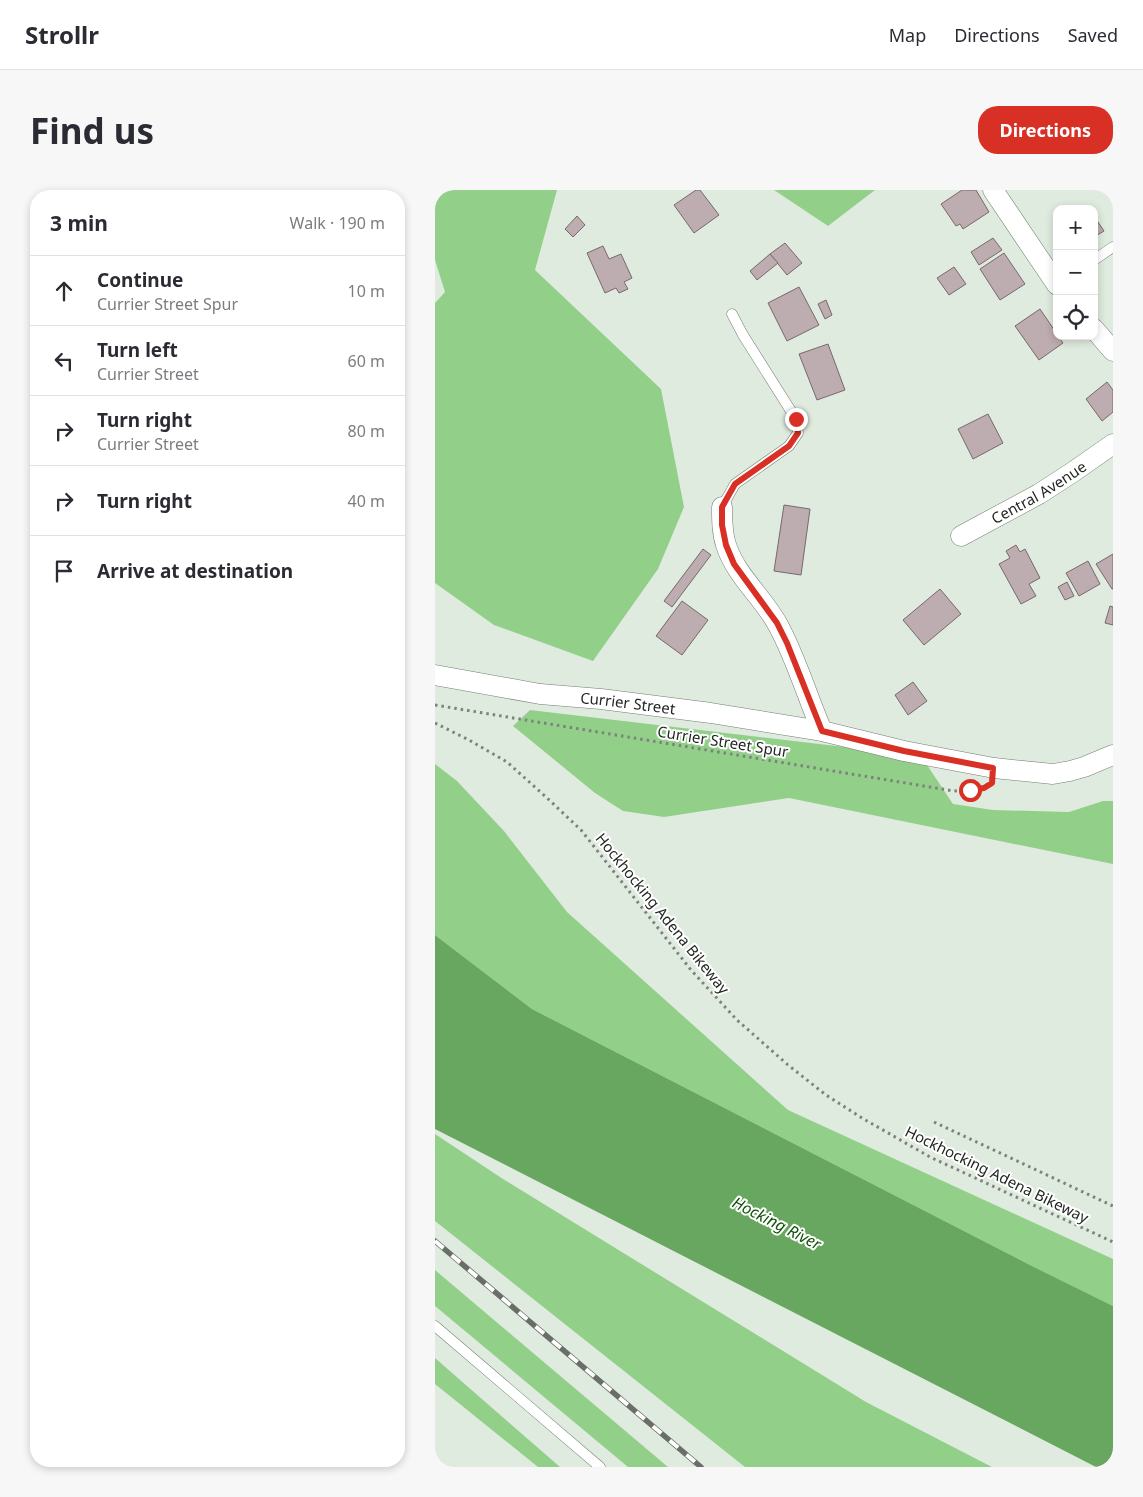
<!DOCTYPE html>
<meta charset="utf-8">
<style>
body{margin:0;font-family:"Noto Sans",sans-serif;background:#f7f7f7;color:#2b2b33}
.controls{position:absolute;right:15px;top:15px;display:grid;overflow:hidden;border-radius:10px;box-shadow:0 2px 8px #0003}
.controls button{width:45px;height:45px;display:grid;place-items:center;padding:0;border:0;border-bottom:1px solid #e1e1e2;background:#fff;color:#2b2b33;font:25px sans-serif}
.stop{position:absolute;width:15px;height:15px;margin:-11px;border:4px solid #d93025;border-radius:50%;background:#fff}
.stop.end{background:#d93025;border-color:#fff;box-shadow:0 1px 5px #0008}
.list{margin:0;padding:0;list-style:none}
h2{display:flex;justify-content:space-between;align-items:center;height:65px;margin:0;padding:0 20px;font-size:21px}
h2 small{font-size:16px;font-weight:400;color:#7c7c81}
.list li{display:grid;grid-template-columns:32px 1fr auto;gap:15px;align-items:center;box-sizing:border-box;height:70px;padding:0 20px;border-top:1px solid #e1e1e2}
.list b{display:block;font-size:19px;white-space:nowrap}
.list p{margin:0;font-size:16px;white-space:nowrap;color:#7c7c81}
.list em{font-size:16px;font-style:normal;color:#7c7c81}
.icon{flex:none;width:28px;height:28px;fill:none;stroke:currentColor;stroke-width:2;stroke-linecap:round;stroke-linejoin:round}
.map{position:relative;flex:none;width:678px;height:1277px;overflow:hidden;border-radius:20px}
header{display:flex;align-items:center;gap:30px;box-sizing:border-box;height:70px;padding:0 25px;background:#fff;border-bottom:1px solid #e1e1e2}
header strong{font-size:24px}
nav{display:flex;gap:28px;margin-inline-start:auto;font-size:18px}
.intro{display:flex;align-items:center;justify-content:space-between;box-sizing:border-box;height:120px;padding:0 30px}
h1{margin:0;font-size:35px}
.button{padding:12px 22px;border-radius:20px;background:#d93025;color:#fff;font-size:18px;font-weight:700}
main{display:flex;gap:30px;padding:0 30px}
aside{flex:1;background:#fff;border-radius:20px;box-shadow:0 2px 8px #0003}
.map>svg:first-child{display:block}
.green{fill:#92d08a}
.water{fill:#67a75f}
.building{fill:#bdacb0;stroke:#78686d}
.lines{fill:none;stroke-linecap:round;stroke-linejoin:round}
.service-casing{stroke:#737d72;stroke-width:11}
.minor-casing{stroke:#737d72;stroke-width:21}
.path{stroke:#7c837b;stroke-width:3;stroke-dasharray:2.5 4;stroke-linecap:butt}
.service{stroke:#fff;stroke-width:10}
.minor{stroke:#fff;stroke-width:20}
.rail-casing{stroke:#696f68;stroke-width:5.5}
.rail{stroke:#fff;stroke-width:4;stroke-dasharray:11;stroke-linecap:butt}
.route{stroke:#d93025;stroke-width:6}
.labels{text-anchor:middle;dominant-baseline:central;stroke-width:4;stroke-linejoin:round;paint-order:stroke}
.street-label{font-size:15px;fill:#232723;stroke:#fff}
.water-label{font-size:16px;font-style:italic;fill:#115309;stroke:#fff}
</style>
<header>
<strong>Strollr</strong>
<nav><a>Map</a><a>Directions</a><a>Saved</a></nav>
</header>
<div class="intro"><h1>Find us</h1><a class="button">Directions</a></div>
<main>
<aside>
<h2>3 min<small>Walk · 190 m</small></h2>
<ul class="list">
<li><svg class="icon" aria-label="ahead" viewBox="0 0 24 24"><path d="M12 20V5M6 11l6-6 6 6"/></svg><div><b>Continue</b><p>Currier Street Spur</p></div><em>10 m</em></li>
<li><svg class="icon" aria-label="left" viewBox="0 0 24 24"><path d="M17 20v-9H6M10 6l-5 5 5 5"/></svg><div><b>Turn left</b><p>Currier Street</p></div><em>60 m</em></li>
<li><svg class="icon" aria-label="right" viewBox="0 0 24 24"><path d="M7 20v-9h11M14 6l5 5-5 5"/></svg><div><b>Turn right</b><p>Currier Street</p></div><em>80 m</em></li>
<li><svg class="icon" aria-label="right" viewBox="0 0 24 24"><path d="M7 20v-9h11M14 6l5 5-5 5"/></svg><div><b>Turn right</b></div><em>40 m</em></li>
<li><svg class="icon" aria-label="arrive" viewBox="0 0 24 24"><path d="M6 21V4h12l-3 4 3 4H6"/></svg><div><b>Arrive at destination</b></div></li>
</ul>
</aside>
<div class="map">
<svg width="678" height="1277" viewBox="0 0 678 1277">
<rect width="100%" height="100%" fill="#e0ebdf"/>
<g class="green">
<path d="M 0,0 L 122,0 L 100,80 L 226,199 L 249,317 L 223,379 L 158,471 L 59,435 L 0,393 L 0,113 L 10,102 L 0,70 Z"/>
<path d="M 339,0 L 440,0 L 393,36 Z"/>
<path d="M 95,520 L 486,566 L 518,614 L 558,620 L 634,622 L 668,611 L 678,611 L 678,674 L 354,608 L 229,627 L 188,621 L 160,603 L 78,536 Z"/>
<path d="M 0,574 L 22,591 L 69,641 L 132,722 L 353,920 L 678,1069 L 678,1116 L 593,1074 L 97,819 L 0,745 Z"/>
<path d="M 0,944 L 68,989 L 431,1212 L 557,1277 L 310,1277 L 0,1031 Z"/>
<path d="M 0,1080 L 233,1277 L 193,1277 L 0,1116 Z"/>
<path d="M 0,1168 L 125,1277 L 103,1277 L 0,1194 Z"/>
</g>
<path class="water" d="M 0,745 L 97,819 L 593,1074 L 678,1116 L 678,1277 L 661,1277 L 0,939 Z"/>
<g class="building">
<path d="M 261,0 L 265,0 L 284,25 L 259,43 L 239,15 Z"/>
<path d="M 527,0 L 541,0 L 554,22 L 528,39 L 525,34 L 521,36 L 506,14 Z"/>
<path d="M 142,26 L 150,35 L 138,47 L 130,39 Z"/>
<path d="M 659,26 L 669,41 L 659,47 Z"/>
<path d="M 558,48 L 567,60 L 544,75 L 536,62 Z"/>
<path d="M 350,53 L 367,73 L 352,85 L 335,64 Z"/>
<path d="M 168,56 L 174,69 L 186,64 L 197,88 L 189,92 L 193,99 L 184,103 L 181,98 L 170,103 L 152,63 Z"/>
<path d="M 569,63 L 590,94 L 565,110 L 545,79 Z"/>
<path d="M 335,64 L 343,73 L 322,90 L 315,81 Z"/>
<path d="M 519,77 L 531,94 L 514,105 L 502,88 Z"/>
<path d="M 364,97 L 384,135 L 352,151 L 333,113 Z"/>
<path d="M 391,110 L 397,125 L 390,129 L 383,114 Z"/>
<path d="M 605,119 L 622,144 L 622,146 L 623,146 L 628,153 L 604,170 L 580,136 Z"/>
<path d="M 393,154 L 410,200 L 382,210 L 364,164 Z"/>
<path d="M 672,192 L 678,200 L 678,222 L 667,231 L 651,209 Z"/>
<path d="M 553,224 L 568,253 L 538,269 L 523,239 Z"/>
<path d="M 349,315 L 375,319 L 366,385 L 339,381 Z"/>
<path d="M 581,355 L 585,362 L 590,359 L 605,388 L 594,394 L 601,406 L 586,414 L 564,374 L 575,368 L 571,361 Z"/>
<path d="M 268,359 L 276,365 L 237,417 L 229,411 Z"/>
<path d="M 678,364 L 678,399 L 677,399 L 661,374 Z"/>
<path d="M 653,371 L 665,394 L 644,406 L 631,383 Z"/>
<path d="M 632,392 L 639,406 L 630,410 L 623,397 Z"/>
<path d="M 505,399 L 526,424 L 489,455 L 468,430 Z"/>
<path d="M 247,411 L 273,430 L 247,465 L 221,446 Z"/>
<path d="M 675,416 L 678,417 L 678,435 L 670,433 Z"/>
<path d="M 478,492 L 492,511 L 473,525 L 460,505 Z"/>
</g>
<g class="lines">
<defs>
<g id="service">
<path d="M 659,70 L 678,57"/>
<path d="M 287,317 L 300,294 L 354,256 L 363,243 L 361,229 L 308,145 L 297,124"/>
<path d="M 0,1136 L 165,1277"/>
</g>
<g id="minor">
<path d="M 558,0 L 622,95"/>
<path d="M 659,139 L 678,161"/>
<path d="M 287,317 C 287,330 287,343 291,355 C 301,386 328,407 343,435 C 361,468 372,506 387,541"/>
<path id="s1" d="M 526,346 L 604,304 L 638,282 L 678,254"/>
<path id="s2" d="M 0,485 L 105,504 L 166,509 L 276,523 L 387,541 L 469,561 L 559,578 L 618,584 L 635,581 L 649,577 L 678,565"/>
</g>
</defs>
<use href="#service" class="service-casing"/>
<use href="#minor" class="minor-casing"/>
<g class="path">
<path d="M 0,515 L 519,601 L 547,598"/>
<path d="M 0,533 L 34,550 L 72,572 L 111,607 L 146,640 L 256,780 L 302,830 L 353,875 L 391,905 L 427,928 L 495,967 L 678,1052"/>
<path d="M 499,932 L 678,1016"/>
</g>
<use href="#service" class="service"/>
<use href="#minor" class="minor"/>
<defs>
<path id="rail" d="M 0,1051 L 266,1277"/>
</defs>
<use href="#rail" class="rail-casing"/>
<use href="#rail" class="rail"/>
</g>
<g class="lines">
<path class="route" d="M 361,229 L 363,243 L 354,256 L 300,294 L 287,317 L 287,335 L 291,355 L 299,374 L 342,433 L 352,453 L 387,541 L 469,561 L 558,578 L 557,593 L 549,598 L 535,600"/>
</g>
<g class="labels">
<g class="street-label">
<text stroke="none"><textPath href="#s1" startOffset="89">Central Avenue</textPath></text>
<text stroke="none"><textPath href="#s2" startOffset="195">Currier Street</textPath></text>
<text transform="translate(288 551) rotate(9)">Currier Street Spur</text>
<text transform="translate(228 723) rotate(51)">Hockhocking Adena Bikeway</text>
<text transform="translate(562 984) rotate(26)">Hockhocking Adena Bikeway</text>
</g>
<g class="water-label">
<text transform="translate(342 1033) rotate(27)">Hocking River</text>
</g>
</g>
</svg>
<div class="controls">
<button>+</button>
<button>−</button>
<button><svg class="icon" aria-label="locate" viewBox="0 0 24 24"><circle cx="12" cy="12" r="6"/><path d="M12 2v4M12 18v4M2 12h4M18 12h4"/></svg></button>
</div>
<div class="stop" style="left:535px;top:600px"></div>
<div class="stop end" style="left:361px;top:229px"></div>
</div>
</main>
